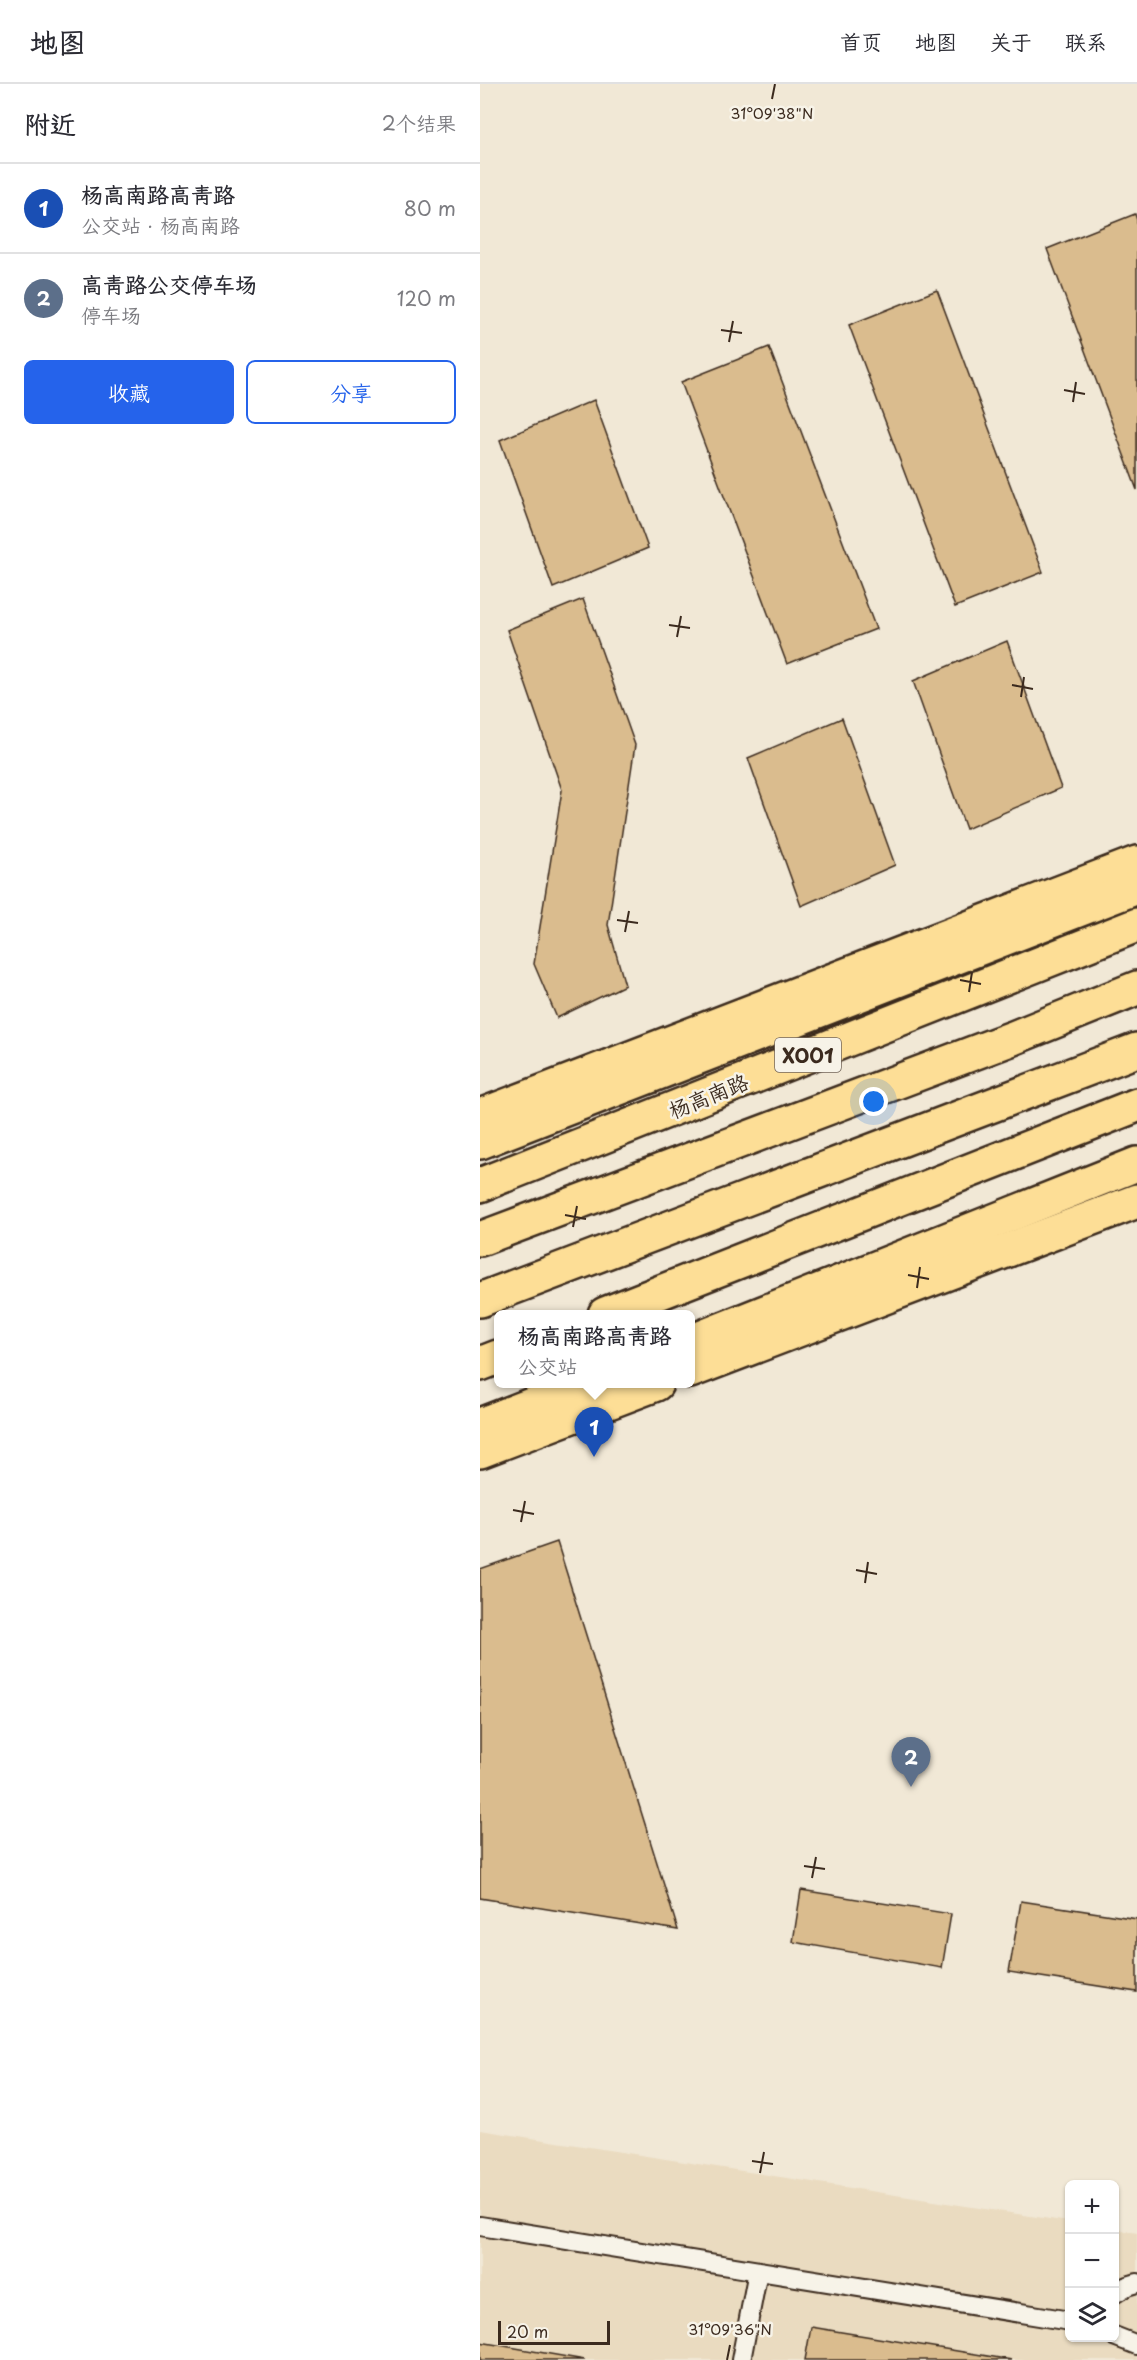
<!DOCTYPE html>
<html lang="zh">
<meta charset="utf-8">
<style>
body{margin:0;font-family:"Playpen Sans","LXGW WenKai TC",sans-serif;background:#f2f2f3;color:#2b2b33}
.controls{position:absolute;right:18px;bottom:18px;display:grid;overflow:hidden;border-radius:9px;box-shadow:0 2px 4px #0004}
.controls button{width:54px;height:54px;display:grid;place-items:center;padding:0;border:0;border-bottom:2px solid #e1e1e2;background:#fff;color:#2b2b33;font:30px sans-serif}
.scale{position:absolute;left:18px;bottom:15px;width:112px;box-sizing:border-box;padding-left:6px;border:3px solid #3b2a1e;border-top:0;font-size:16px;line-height:21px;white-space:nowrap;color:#3b2a1e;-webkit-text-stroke:4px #f7f3e8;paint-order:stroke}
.you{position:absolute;left:394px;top:1018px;width:21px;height:21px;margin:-15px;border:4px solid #fff;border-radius:50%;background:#1a73e8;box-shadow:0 0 0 9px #1a73e833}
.badge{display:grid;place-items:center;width:39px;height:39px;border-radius:50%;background:#2563eb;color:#fff;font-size:20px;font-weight:700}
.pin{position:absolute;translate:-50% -50px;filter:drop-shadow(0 2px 3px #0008)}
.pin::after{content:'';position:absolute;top:32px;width:21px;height:18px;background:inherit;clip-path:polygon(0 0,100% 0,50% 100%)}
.popup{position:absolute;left:14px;top:1226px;width:201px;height:78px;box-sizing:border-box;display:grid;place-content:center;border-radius:9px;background:#fff;filter:drop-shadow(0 2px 4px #0005);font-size:20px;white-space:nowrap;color:#7c7c81}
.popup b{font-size:22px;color:#2b2b33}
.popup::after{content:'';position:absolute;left:50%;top:100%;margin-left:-12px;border:12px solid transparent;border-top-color:#fff}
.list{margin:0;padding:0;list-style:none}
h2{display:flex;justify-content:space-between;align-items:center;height:78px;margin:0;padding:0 24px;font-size:26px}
h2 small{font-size:20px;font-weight:400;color:#7c7c81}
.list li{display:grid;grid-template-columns:39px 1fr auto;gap:18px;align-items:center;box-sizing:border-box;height:90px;padding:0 24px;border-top:2px solid #e1e1e2}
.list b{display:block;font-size:22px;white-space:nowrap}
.list p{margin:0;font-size:20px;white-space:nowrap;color:#7c7c81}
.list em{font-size:20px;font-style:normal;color:#7c7c81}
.actions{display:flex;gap:12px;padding:18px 24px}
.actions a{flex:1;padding:14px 0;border:2px solid #2563eb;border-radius:9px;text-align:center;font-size:21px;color:#2563eb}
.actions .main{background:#2563eb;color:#fff}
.icon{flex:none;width:33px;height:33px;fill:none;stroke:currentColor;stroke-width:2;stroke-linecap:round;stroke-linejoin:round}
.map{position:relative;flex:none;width:657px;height:2276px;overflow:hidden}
header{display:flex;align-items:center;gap:36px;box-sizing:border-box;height:84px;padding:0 30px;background:#fff;border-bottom:2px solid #e1e1e2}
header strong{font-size:28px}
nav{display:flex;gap:33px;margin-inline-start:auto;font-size:21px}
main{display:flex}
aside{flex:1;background:#fff}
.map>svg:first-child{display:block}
.built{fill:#eadbc0}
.building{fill:#dabc8e;stroke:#3b2a1e;stroke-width:1.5}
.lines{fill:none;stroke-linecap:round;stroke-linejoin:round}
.lane-casing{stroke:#3b2a1e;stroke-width:22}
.primary-casing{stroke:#3b2a1e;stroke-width:38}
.highway-casing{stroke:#3b2a1e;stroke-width:38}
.lane{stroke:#f7f3e8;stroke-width:18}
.primary{stroke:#fdde96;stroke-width:33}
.highway{stroke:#fdde96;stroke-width:33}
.ticks{fill:none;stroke:#3b2a1e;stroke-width:2}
.labels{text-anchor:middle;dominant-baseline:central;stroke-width:5;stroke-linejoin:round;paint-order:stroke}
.shield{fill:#f7f3e8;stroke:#73665b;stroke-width:1.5}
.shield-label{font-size:20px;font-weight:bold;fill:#3b2a1e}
.street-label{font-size:21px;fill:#3b2a1e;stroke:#f7f3e8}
.ticks-label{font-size:15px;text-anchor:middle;fill:#3b2a1e;stroke:#f7f3e8;stroke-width:5;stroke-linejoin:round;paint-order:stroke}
</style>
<header>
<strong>地图</strong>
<nav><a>首页</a><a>地图</a><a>关于</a><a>联系</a></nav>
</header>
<main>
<aside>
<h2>附近<small>2个结果</small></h2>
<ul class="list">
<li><span class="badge" style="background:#1a4fb4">1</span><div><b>杨高南路高青路</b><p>公交站 · 杨高南路</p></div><em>80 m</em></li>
<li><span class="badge" style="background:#5c6f8a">2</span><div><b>高青路公交停车场</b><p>停车场</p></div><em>120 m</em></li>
</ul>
<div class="actions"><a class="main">收藏</a><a>分享</a></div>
</aside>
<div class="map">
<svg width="657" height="2276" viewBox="0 0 657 2276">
<rect width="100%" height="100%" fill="#f1e8d6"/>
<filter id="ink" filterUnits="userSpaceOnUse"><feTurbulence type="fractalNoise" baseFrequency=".0167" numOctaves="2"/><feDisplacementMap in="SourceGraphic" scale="12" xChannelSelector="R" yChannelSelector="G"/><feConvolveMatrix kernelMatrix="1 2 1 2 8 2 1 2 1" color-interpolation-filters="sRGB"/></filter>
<g filter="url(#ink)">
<path class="built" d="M 0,2046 L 589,2138 L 590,2254 L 634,2254 L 635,2145 L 657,2149 L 657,2276 L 0,2276 Z"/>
<g class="building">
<path d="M 655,130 L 657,136 L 657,406 L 567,165 Z"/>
<path d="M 457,206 L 563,488 L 475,523 L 369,241 Z"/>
<path d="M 289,263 L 396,545 L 307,580 L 201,298 Z"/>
<path d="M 114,316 L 168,464 L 73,504 L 20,356 Z"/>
<path d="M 103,515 L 155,661 L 128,841 L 145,901 L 77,934 L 54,880 L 82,706 L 27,546 Z"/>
<path d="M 527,557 L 581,704 L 486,745 L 433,597 Z"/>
<path d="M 362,634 L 415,781 L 321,822 L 268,674 Z"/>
<path d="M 77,1458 L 198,1846 L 0,1814 L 0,1485 Z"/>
<path d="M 321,1806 L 471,1830 L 462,1884 L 313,1858 Z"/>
<path d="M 541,1817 L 657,1835 L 657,1908 L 529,1888 Z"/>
<path d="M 331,2243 L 532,2276 L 325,2276 Z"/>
<path d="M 0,2258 L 105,2276 L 0,2276 Z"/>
</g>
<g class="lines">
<defs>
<g id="lane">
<path d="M 0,2142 L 590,2237"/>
<path d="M 634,2210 L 647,2202 L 657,2199"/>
<path d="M 634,2252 L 657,2261"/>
<path d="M 261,2276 L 278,2187"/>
</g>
<g id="primary">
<path d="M 0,1032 L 657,779"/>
<path d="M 0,1101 L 657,841"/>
<path d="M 125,1230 L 657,1021"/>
<path d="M 0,1280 L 18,1273"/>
<path d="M 210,1287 L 657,1117"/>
<path d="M 0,1367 L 176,1300"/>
</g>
<g id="highway">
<path d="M 0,1058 L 657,803"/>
<path d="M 0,1155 L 533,954 L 657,904"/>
<path d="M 0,1216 L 657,966"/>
<path d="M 210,1258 L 657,1080"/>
<path d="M 0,1341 L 105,1300"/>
</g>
</defs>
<use href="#lane" class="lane-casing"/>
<use href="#primary" class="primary-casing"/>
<use href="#highway" class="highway-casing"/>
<use href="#lane" class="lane"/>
<use href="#primary" class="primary"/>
<use href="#highway" class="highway"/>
</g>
</g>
<path class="ticks" d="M 292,15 L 295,0M 241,246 L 262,249M 249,258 L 253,237M 584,306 L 605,310M 593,318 L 596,298M 189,541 L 210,544M 197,553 L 201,532M 532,601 L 553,605M 541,613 L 544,593M 137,836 L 158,839M 145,848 L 149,827M 480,896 L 501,900M 489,908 L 492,888M 85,1131 L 106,1135M 93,1143 L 97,1122M 428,1191 L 449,1195M 437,1204 L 440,1183M 33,1426 L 54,1430M 41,1438 L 45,1417M 376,1486 L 397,1490M 385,1499 L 388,1478M 324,1782 L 345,1785M 332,1794 L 336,1773M 272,2077 L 293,2080M 280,2089 L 284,2068M 247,2276 L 250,2261"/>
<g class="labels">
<rect class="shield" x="295" y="954" width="66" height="34" rx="4.5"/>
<g class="shield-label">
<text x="328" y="971">X001</text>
</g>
<g class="street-label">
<text transform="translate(228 1011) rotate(-22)">杨高南路</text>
</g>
</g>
<g class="ticks-label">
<text x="292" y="35">31°09'38"N</text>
<text x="250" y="2251">31°09'36"N</text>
</g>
</svg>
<div class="controls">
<button>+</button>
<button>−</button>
<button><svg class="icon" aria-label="layers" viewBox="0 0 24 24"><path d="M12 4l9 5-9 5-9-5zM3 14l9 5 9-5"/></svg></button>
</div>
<div class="scale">20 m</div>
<div class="you"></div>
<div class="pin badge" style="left:114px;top:1373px;background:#1a4fb4">1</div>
<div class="popup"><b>杨高南路高青路</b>公交站</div>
<div class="pin badge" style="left:431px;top:1703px;background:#5c6f8a">2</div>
</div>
</main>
